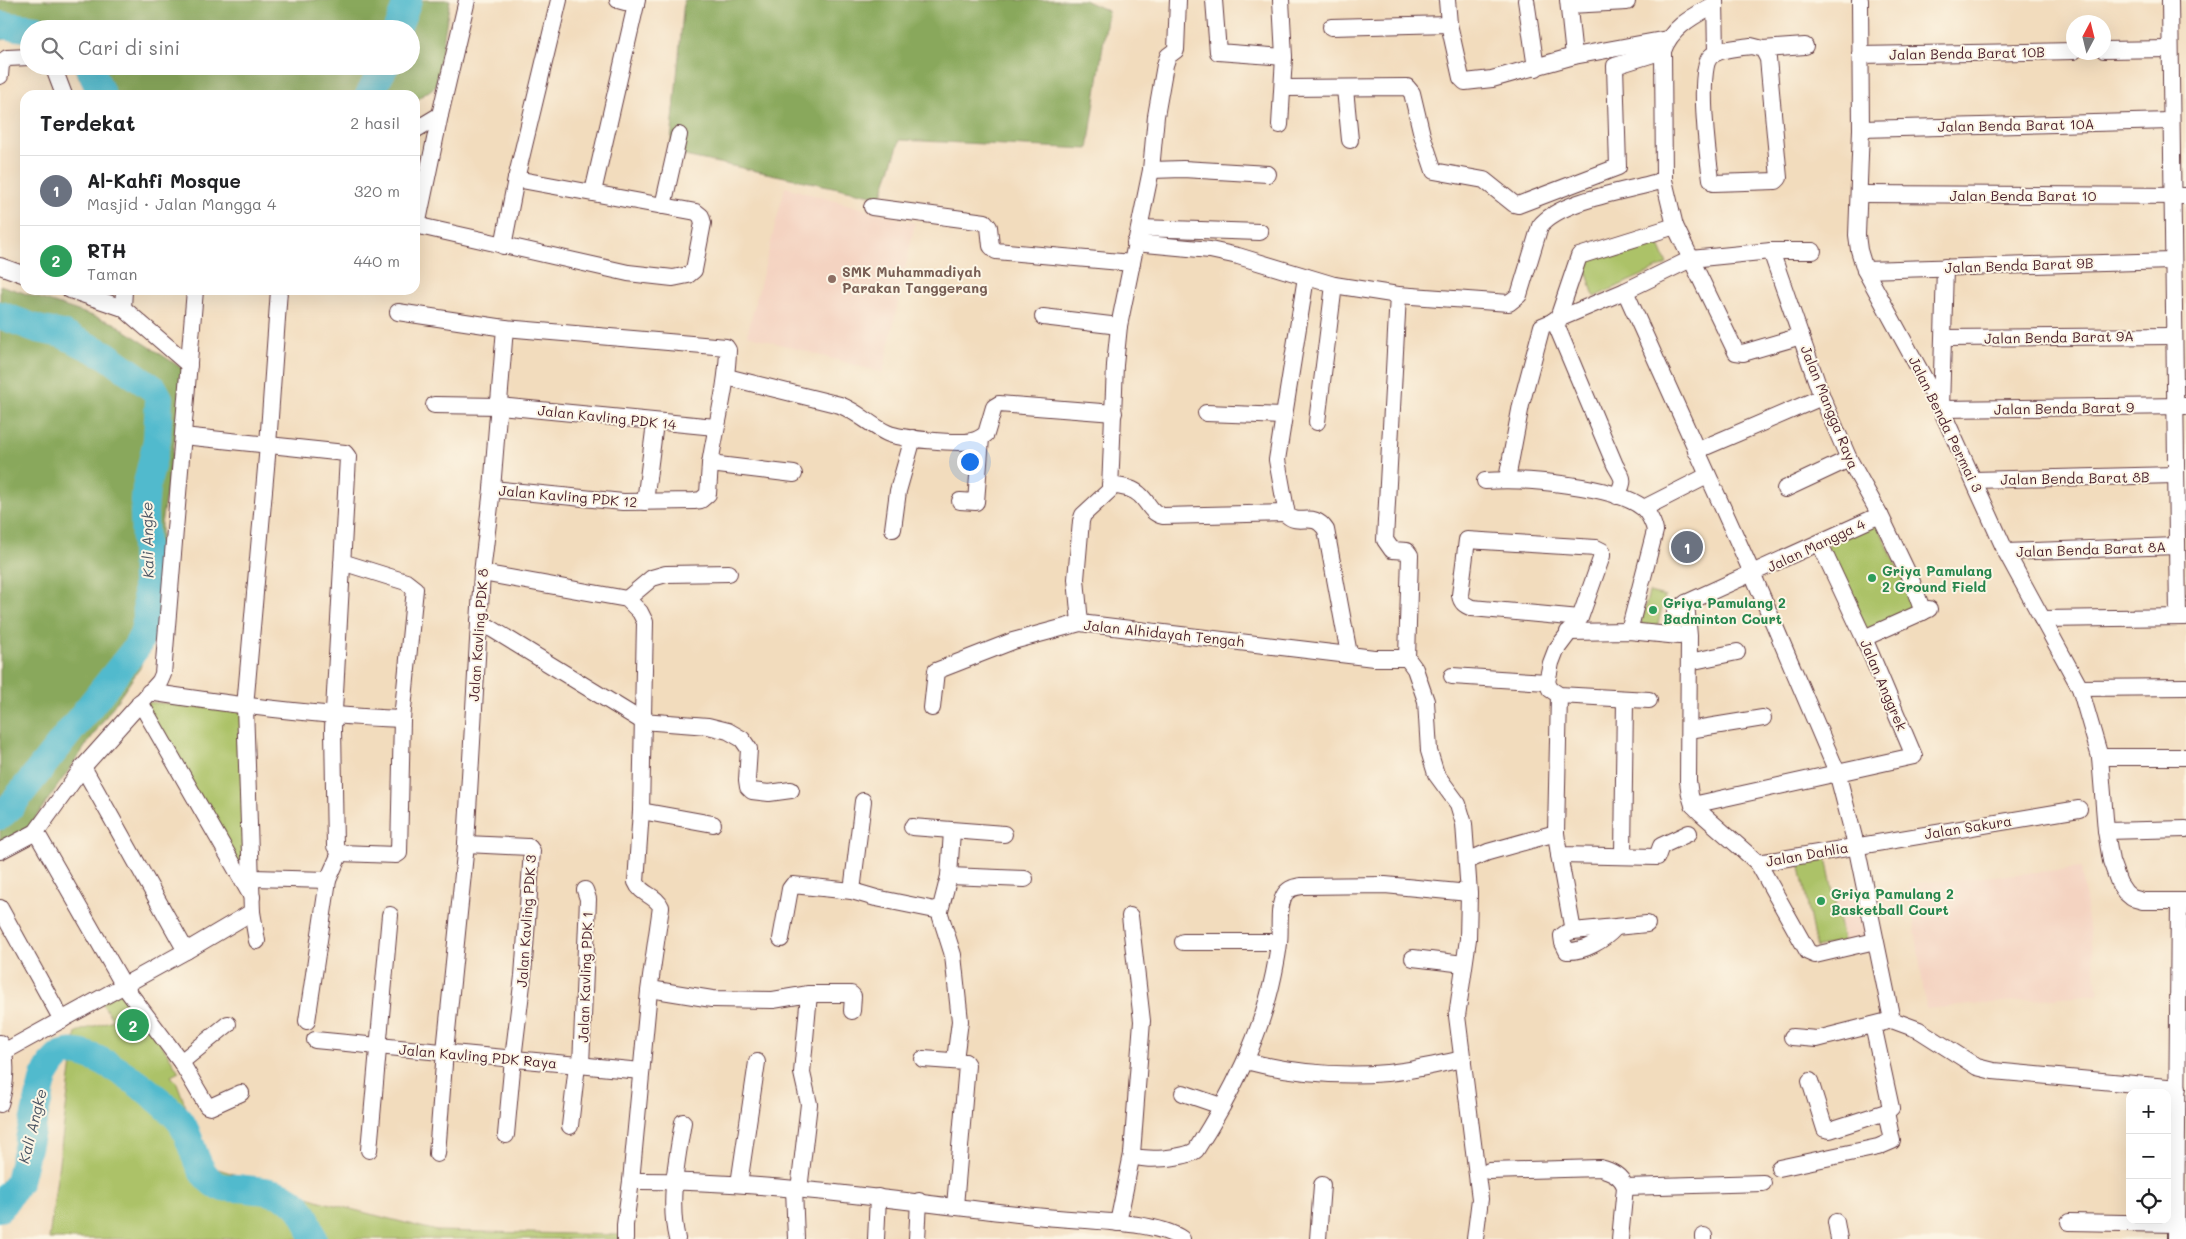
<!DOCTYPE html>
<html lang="id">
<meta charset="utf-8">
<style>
body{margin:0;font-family:Mali,sans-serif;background:#f6f6f6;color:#202124}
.controls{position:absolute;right:15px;bottom:15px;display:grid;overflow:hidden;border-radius:10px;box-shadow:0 5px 20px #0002}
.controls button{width:45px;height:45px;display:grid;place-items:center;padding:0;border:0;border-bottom:1px solid #e0e0e0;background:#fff;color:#202124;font:25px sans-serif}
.compass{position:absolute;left:2066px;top:15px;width:45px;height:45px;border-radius:50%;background:#fff;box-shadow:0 5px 20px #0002;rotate:7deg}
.you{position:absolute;left:969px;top:461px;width:18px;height:18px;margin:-12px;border:4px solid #fff;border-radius:50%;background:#1a73e8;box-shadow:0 0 0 8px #1a73e833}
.badge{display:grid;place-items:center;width:32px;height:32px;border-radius:50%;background:#2563eb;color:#fff;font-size:16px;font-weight:700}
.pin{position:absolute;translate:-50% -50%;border:2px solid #fff;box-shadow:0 1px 5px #0006}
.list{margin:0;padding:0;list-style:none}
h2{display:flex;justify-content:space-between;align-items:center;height:65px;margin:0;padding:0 20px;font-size:21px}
h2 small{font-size:16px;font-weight:400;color:#757577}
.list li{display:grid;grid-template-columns:32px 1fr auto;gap:15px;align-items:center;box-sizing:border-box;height:70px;padding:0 20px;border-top:1px solid #e0e0e0}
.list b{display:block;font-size:19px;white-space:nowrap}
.list p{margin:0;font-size:16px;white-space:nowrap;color:#757577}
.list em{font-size:16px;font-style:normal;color:#757577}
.icon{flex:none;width:28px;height:28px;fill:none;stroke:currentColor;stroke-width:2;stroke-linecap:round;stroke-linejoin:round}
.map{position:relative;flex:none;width:2186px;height:1239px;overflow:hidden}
.search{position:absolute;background:#fff;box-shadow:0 5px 20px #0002;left:20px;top:20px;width:400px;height:55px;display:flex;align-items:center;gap:12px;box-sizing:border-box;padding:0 18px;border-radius:28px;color:#757577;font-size:19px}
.panel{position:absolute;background:#fff;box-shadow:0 5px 20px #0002;left:20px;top:90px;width:400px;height:205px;border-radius:15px}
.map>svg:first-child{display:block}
.built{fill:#f4d3c1}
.green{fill:#acc267;stroke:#7b7049}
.forest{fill:#89a85c;stroke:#6a6444}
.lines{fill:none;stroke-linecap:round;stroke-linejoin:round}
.river{stroke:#51bacd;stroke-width:28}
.minor-casing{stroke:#633b41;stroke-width:18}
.minor{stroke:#fff;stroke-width:16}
.education-dot{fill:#8d6e63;stroke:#fcf5e5;stroke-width:2}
.leisure-dot{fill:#2e9e5b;stroke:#fcf5e5;stroke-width:2}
.labels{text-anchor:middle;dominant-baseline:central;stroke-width:4;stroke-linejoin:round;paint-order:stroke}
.street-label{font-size:14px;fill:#4a1f2b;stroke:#fcf5e5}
.education-label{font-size:14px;font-weight:bold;fill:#785e54;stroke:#fcf5e5;text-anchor:start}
.leisure-label{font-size:14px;font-weight:bold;fill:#27864d;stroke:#fcf5e5;text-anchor:start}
.water-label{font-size:15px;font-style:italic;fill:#4c5564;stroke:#fcf5e5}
</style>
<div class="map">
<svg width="2186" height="1239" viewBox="0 0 2186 1239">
<rect width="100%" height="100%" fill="#fcf5e5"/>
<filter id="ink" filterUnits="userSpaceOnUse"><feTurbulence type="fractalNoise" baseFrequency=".02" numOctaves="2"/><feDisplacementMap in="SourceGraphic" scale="10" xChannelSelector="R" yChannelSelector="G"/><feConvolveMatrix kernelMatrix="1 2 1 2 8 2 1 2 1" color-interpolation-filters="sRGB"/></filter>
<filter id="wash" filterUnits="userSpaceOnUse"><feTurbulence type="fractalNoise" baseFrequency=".0096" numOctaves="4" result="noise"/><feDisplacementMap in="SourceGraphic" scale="20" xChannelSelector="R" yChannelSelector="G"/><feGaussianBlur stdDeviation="1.12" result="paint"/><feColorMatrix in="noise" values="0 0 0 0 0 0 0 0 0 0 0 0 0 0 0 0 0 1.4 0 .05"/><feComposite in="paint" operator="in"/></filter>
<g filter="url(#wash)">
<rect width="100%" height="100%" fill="#f2dcbd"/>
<g class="built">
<path d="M 785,187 L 915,223 L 883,373 L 747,335 Z"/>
<path d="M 2081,868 L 2098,994 L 1926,1009 L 1909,884 Z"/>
<path d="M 1858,897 L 1866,936 L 1843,941 L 1836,900 Z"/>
</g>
<g class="green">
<path d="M 1656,238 L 1667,264 L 1594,297 L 1584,261 Z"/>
<path d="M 1877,523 L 1916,609 L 1867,630 L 1827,546 Z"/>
<path d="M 1649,592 L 1665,596 L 1657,628 L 1641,624 Z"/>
<path d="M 140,702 L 245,707 L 246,886 Z"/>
<path d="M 1826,857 L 1843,941 L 1816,948 L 1799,862 Z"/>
<path d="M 127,989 L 179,1072 L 171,1076 L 177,1083 L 208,1166 L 327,1203 L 437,1231 L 619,1235 L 620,1239 L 49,1239 L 76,1032 L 113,1020 L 99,999 Z"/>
</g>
<g class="forest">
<path d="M 0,0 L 450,0 L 436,86 L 415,101 L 415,95 L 88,95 L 73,66 L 411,66 L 411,29 L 29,29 L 29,36 L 0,40 Z"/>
<path d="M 684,0 L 1084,0 L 1108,11 L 1088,149 L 900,140 L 881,197 L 670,153 Z"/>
<path d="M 0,285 L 114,323 L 186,371 L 161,524 L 161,601 L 140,668 L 29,827 L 0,843 Z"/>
</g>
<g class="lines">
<g class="river">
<path d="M 0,25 L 36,29"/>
<path d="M 397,29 L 408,0"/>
<path d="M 89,66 L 102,95"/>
<path d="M 369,95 L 385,66"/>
<path d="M 0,315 L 38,329 L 62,334 L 106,355 L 154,389 L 159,398 L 157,440 L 146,488 L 144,512 L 147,618 L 143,635 L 136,648 L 10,807 L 0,816"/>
<path d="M 0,1208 L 19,1181 L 44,1077 C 49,1069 54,1058 63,1054 C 91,1042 165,1101 181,1122 C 193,1141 194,1168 212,1182 C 218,1188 229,1188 237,1188 C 279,1192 303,1193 313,1239"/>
</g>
</g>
</g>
<g filter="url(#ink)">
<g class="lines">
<defs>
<g id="minor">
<path d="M 618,0 L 636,5"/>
<path d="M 1214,0 L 1218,52 L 1284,57"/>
<path d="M 1447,0 L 1449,24 L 1461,78 L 1465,82 L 1492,79 L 1574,56 L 1667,39"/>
<path d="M 1526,0 L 1536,68"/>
<path d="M 1568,0 L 1574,56"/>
<path d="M 1715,0 L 1716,53"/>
<path d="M 1860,0 L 1861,129 L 1857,235 L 1859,250 L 1865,270 L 1941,409 L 2006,552 L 2080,688 L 2100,757 L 2106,831 L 2111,861 L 2119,883 L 2125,892 L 2132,898 L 2143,901 L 2186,901"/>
<path d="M 2170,0 L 2178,617"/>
<path d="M 1715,4 C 1694,16 1671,27 1663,51 L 1664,180 L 1675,226 L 1736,352 L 1743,353 L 1801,336"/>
<path d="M 1569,5 L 1627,2"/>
<path d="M 1331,27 L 1449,24"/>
<path d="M 1751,46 L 1763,49 L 1768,59 L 1779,178 L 1776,181 L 1714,183 L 1711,179 C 1708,158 1697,71 1710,57 C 1719,48 1739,48 1751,46 Z"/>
<path d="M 1763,49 L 1805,46"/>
<path d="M 2104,50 L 2170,49"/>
<path d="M 1860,55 L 2074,51"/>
<path d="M 53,66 L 64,95"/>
<path d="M 0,76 L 1,64 L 7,58 L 29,57"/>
<path d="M 1284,88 L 1407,87 L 1412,93 L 1422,135 L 1434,171 L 1484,180 L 1514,204 L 1518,205 L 1618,167 L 1615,66 L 1663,51"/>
<path d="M 1345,89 L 1350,140"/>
<path d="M 1280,125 L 1284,57 L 1281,0"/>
<path d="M 1861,129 L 2171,121"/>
<path d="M 415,130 L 440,115 L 467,0"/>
<path d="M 1151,170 L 1183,169 L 1268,174"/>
<path d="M 593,192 L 637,0"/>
<path d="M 1860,194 L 2186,196"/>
<path d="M 663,206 L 679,135"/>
<path d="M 872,207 L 985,222 L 989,227 L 991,246 L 996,251 L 1132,263"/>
<path d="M 415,225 L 628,273 L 673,278 L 688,275 L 694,270 L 703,223 L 701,216 L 696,212 L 516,179"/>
<path d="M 417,226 L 440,115"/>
<path d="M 1140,228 L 1260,232"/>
<path d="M 1135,243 L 1210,250 L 1238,256 L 1334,285 L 1398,295 L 1509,303 L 1519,295 L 1540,226 C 1561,199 1630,191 1664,180"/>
<path d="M 503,246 L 516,179 L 559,0"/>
<path d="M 1771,251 L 1822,397 L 1849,459 L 1880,515 L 1912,582 L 1923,612"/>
<path d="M 0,266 L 25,275"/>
<path d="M 1945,267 L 1941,409 L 2186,406"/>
<path d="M 1865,270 L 2172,261"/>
<path d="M 1306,277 L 1277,460 L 1287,515 C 1300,527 1313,510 1326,530 L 1349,654"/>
<path d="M 70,290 L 123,308 L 189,365"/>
<path d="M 1625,291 L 1753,575 L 1837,772 L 1856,845 L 1892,1020"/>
<path d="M 1398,295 L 1385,540 L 1392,550 L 1407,551 L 1410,555 L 1407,658"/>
<path d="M 123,308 L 124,290"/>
<path d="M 398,312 L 505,328 L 492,489 L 482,573 L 466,844 L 445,1051 L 437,1154"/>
<path d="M 1043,317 L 1119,326"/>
<path d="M 1558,318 L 1579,256 L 1675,226"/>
<path d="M 1554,320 L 1615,465 C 1624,480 1625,480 1617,496"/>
<path d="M 505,328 L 726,347 L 728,350 C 727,388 716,425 710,464 L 794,474"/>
<path d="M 1944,338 L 2173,336"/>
<path d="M 727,377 L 840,405 C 858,412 870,425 887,433 C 900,439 958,444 972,441 C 978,440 982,437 986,434 L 994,407 L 999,404 L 1114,413"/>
<path d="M 434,405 L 500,406 L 715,427"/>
<path d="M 1206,413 L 1282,416"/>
<path d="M 1317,422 L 1334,285"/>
<path d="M 183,436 L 345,453 L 348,457 L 333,729 L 335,846 L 340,853 L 396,855 L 399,853 L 402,719 L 415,589 L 406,582 L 342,562"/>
<path d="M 1696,451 L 1822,397"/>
<path d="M 1507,479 L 1521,405 L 1542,326 L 1625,291 L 1691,259 L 1771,251 L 1813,251"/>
<path d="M 1974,480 L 2175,475"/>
<path d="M 1485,481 C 1521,478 1615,485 1643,508 C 1648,512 1654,524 1655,531 L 1629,631"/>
<path d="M 1110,485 C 1121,487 1132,487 1140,495 C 1149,503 1150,513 1163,516 L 1286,513"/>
<path d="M 492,489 L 623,502 L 694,501 L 701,500 L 708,494 L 710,464"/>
<path d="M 1785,489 L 1849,459"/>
<path d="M 960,501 L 976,502 L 981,438"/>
<path d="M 645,502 L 655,423"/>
<path d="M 1644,508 L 1707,476"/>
<path d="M 893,529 L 898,491 L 913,438"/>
<path d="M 2006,552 L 2177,546"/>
<path d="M 482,573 L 627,599 L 640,612 L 645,622 L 641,811 L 636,882 C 641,895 656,895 661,907 L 649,991 L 631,1181"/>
<path d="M 627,599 L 652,578 L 666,574 L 729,573"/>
<path d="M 1686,603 L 1689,636 L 1688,781 L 1690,795 L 1693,805 L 1701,813 L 1758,863 L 1808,952 L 1815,955 L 1875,941"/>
<path d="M 1580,618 L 1472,608 C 1465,605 1461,603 1460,595 L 1467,540 L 1596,548 L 1602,551 L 1602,556 L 1580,618 L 1556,650 L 1551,663 L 1547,682 L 1550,689 L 1559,695 L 1649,700"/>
<path d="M 2042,619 L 2186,617"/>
<path d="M 479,621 L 642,721 L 708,726 L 728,731 L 742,739 L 749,749 L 747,780 L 748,787 L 752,791 L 769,793 L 791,790"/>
<path d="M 1080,623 L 1076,579 L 1081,521 L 1083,515 L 1110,490 L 1115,365 L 1119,326 L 1151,170 L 1156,116 L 1165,65 L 1168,56 L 1176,50 L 1178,0"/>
<path d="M 1568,632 L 1629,631 L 1679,636"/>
<path d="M 1670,634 L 1676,610 L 1686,603 L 1880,515"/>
<path d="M 1864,638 L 1929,609"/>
<path d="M 1407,658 L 1415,669 L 1426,701 L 1429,751 L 1436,774 L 1458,804 L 1464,824 L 1469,893 L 1468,939 L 1457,1016 L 1480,1199 L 1475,1239"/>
<path d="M 1689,662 L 1737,652"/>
<path d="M 1452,676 L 1547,682"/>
<path d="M 2080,688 L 2186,687"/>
<path d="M 149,692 C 233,705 317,716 402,719"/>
<path d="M 1559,695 L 1556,833 L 1559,855 L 1657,857 L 1661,846 L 1689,833"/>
<path d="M 140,702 L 252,897"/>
<path d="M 932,708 L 936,671 L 1013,641 L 1080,623 L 1374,658 L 1407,658"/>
<path d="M 1689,730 L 1763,718"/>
<path d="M 2100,757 L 2186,757"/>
<path d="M 83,767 L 186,951"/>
<path d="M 1693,805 L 1914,756 L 1864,638 L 1820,544"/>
<path d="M 641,811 L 713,824"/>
<path d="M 912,827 L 1004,834"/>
<path d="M 2106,831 L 2186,829"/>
<path d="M 36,832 L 124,986 L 181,1062 L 207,1106 L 210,1107 L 241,1093"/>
<path d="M 466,844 L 529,847 L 532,851 L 523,976 L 513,1059 L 506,1135"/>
<path d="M 0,851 L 36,832 L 83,767 L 160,681 L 163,674 L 195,290"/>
<path d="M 1559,855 L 1573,931 L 1647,924"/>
<path d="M 1623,856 L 1625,699"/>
<path d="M 1467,861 L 1488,852 L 1556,833"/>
<path d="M 1758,863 L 2079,809"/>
<path d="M 949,876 L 1025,879"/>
<path d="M 253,878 L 328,880"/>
<path d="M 852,891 L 863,801"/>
<path d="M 0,908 L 62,1020"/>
<path d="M 939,911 L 953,955 L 960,1021 L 955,1060"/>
<path d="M 252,912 L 257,941"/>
<path d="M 1130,916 L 1142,1021 L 1132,1154 C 1140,1163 1187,1158 1196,1150 C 1231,1095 1261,1037 1274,973 C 1276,963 1278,953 1279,943 C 1281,928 1277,907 1285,894 C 1289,888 1295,887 1302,886 L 1385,885 L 1469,893"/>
<path d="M 1573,931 L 1566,933 L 1562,936 L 1563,943 L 1567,951 C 1584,952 1604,940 1615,928"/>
<path d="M 781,939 L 790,889 L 793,885 L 852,891 L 876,898 L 940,911 L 949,876 L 952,831"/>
<path d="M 1183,942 L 1279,942"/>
<path d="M 1413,958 L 1464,964"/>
<path d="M 650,989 L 712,999 L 773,1000 L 809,994 L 802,1073 L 809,1104 L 799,1190"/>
<path d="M 809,994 L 851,994 L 853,996 L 852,1011"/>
<path d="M 307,1021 L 328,880 L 340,853"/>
<path d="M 1873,1025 L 1891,1108 L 1886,1112"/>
<path d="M 1792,1037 L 1817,1039 L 1892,1020 L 1919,1030 L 1977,1067 L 1993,1071 L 2178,1088"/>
<path d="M 315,1040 L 641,1071"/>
<path d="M 0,1054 L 186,951 L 252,912 L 245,707 L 268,445 L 279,290"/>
<path d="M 923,1059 L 965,1062 L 967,1065 L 955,1206"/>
<path d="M 1246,1061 C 1292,1073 1340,1077 1387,1073 C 1412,1071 1438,1064 1463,1059"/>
<path d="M 181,1062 L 228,1024"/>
<path d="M 581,1065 L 588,899 L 585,890"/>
<path d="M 1183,1093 L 1221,1106"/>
<path d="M 0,1104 C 5,1089 9,1057 0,1043"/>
<path d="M 570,1126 L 577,1065"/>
<path d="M 369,1150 L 390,915"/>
<path d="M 1779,1168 L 1878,1147 L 1892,1141 L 1886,1112 L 1830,1130 L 1825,1129 L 1810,1081"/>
<path d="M 1489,1171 L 1600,1168 C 1611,1171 1621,1175 1625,1187 L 1620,1239"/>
<path d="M 739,1184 L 757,1062"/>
<path d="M 1625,1187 L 1763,1183"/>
<path d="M 794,1189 L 796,1239"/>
<path d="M 1836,1222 L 1839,1239"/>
<path d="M 2069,1222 L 2177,1224"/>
<path d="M 1118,1223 L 1132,1154"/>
<path d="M 1704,1236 L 1704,1239"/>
<path d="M 625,1239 L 625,1225 L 631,1181 C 770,1180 907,1203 1045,1217 C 1080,1221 1155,1220 1182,1239"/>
<path d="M 677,1239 C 668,1201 677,1160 683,1122"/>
<path d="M 876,1239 L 878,1197"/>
<path d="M 917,1239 L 919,1201"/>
<path d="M 1318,1239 L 1322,1185"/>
<path d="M 2176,1239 L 2179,901"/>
</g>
</defs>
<use href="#minor" class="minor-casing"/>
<use href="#minor" class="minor"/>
</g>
</g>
<circle class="education-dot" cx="832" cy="279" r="5"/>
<g class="leisure-dot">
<circle cx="1872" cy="578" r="5"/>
<circle cx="1653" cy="610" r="5"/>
<circle cx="1821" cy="901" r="5"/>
</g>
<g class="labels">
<g class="street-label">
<text transform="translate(1967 53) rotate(-1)">Jalan Benda Barat 10B</text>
<text transform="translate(2016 125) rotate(-1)">Jalan Benda Barat 10A</text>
<text x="2023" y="195">Jalan Benda Barat 10</text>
<text transform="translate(2019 265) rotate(-2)">Jalan Benda Barat 9B</text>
<text transform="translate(2059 337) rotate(-1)">Jalan Benda Barat 9A</text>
<text transform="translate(1830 407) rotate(68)">Jalan Mangga Raya</text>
<text transform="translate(2064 408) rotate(-1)">Jalan Benda Barat 9</text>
<text transform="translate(607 417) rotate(6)">Jalan Kavling PDK 14</text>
<text transform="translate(1946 424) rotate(64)">Jalan Benda Permai 3</text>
<text transform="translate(2075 478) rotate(-1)">Jalan Benda Barat 8B</text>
<text transform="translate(568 496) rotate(5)">Jalan Kavling PDK 12</text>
<text transform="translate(1816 545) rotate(-25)">Jalan Mangga 4</text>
<text transform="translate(2091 549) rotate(-2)">Jalan Benda Barat 8A</text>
<text transform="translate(1164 633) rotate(6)">Jalan Alhidayah Tengah</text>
<text transform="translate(478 635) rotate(-86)">Jalan Kavling PDK 8</text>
<text transform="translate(1884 685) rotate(67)">Jalan Anggrek</text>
<text transform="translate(1968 827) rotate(-9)">Jalan Sakura</text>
<text transform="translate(1807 854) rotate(-10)">Jalan Dahlia</text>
<text transform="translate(526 921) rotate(-86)">Jalan Kavling PDK 3</text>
<text transform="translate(585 977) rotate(-88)">Jalan Kavling PDK 1</text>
<text transform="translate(478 1056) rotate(5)">Jalan Kavling PDK Raya</text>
</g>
<g class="education-label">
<text x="842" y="271">SMK Muhammadiyah<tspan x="842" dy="16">Parakan Tanggerang</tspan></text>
</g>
<g class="leisure-label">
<text x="1882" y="570">Griya Pamulang<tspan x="1882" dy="16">2 Ground Field</tspan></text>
<text x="1663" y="602">Griya Pamulang 2<tspan x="1663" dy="16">Badminton Court</tspan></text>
<text x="1831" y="893">Griya Pamulang 2<tspan x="1831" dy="16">Basketball Court</tspan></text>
</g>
<g class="water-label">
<text transform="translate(147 540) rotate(-91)">Kali Angke</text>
<text transform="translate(32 1126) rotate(-76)">Kali Angke</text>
</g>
</g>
</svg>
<div class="controls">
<button>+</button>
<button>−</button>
<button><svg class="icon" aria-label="locate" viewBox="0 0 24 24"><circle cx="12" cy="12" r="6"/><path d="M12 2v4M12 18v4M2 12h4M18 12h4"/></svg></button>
</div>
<svg class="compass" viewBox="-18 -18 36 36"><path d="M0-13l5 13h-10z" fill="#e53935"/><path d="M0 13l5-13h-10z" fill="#757577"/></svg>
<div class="you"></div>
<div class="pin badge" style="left:1687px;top:547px;background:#6b7280">1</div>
<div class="pin badge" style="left:133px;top:1025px;background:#2e9e5b">2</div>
<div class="search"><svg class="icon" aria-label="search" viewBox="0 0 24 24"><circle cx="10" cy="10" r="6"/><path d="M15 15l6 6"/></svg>Cari di sini</div>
<section class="panel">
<h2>Terdekat<small>2 hasil</small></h2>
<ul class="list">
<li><span class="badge" style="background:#6b7280">1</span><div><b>Al-Kahfi Mosque</b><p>Masjid · Jalan Mangga 4</p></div><em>320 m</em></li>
<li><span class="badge" style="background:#2e9e5b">2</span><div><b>RTH</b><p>Taman</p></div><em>440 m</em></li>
</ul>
</section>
</div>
